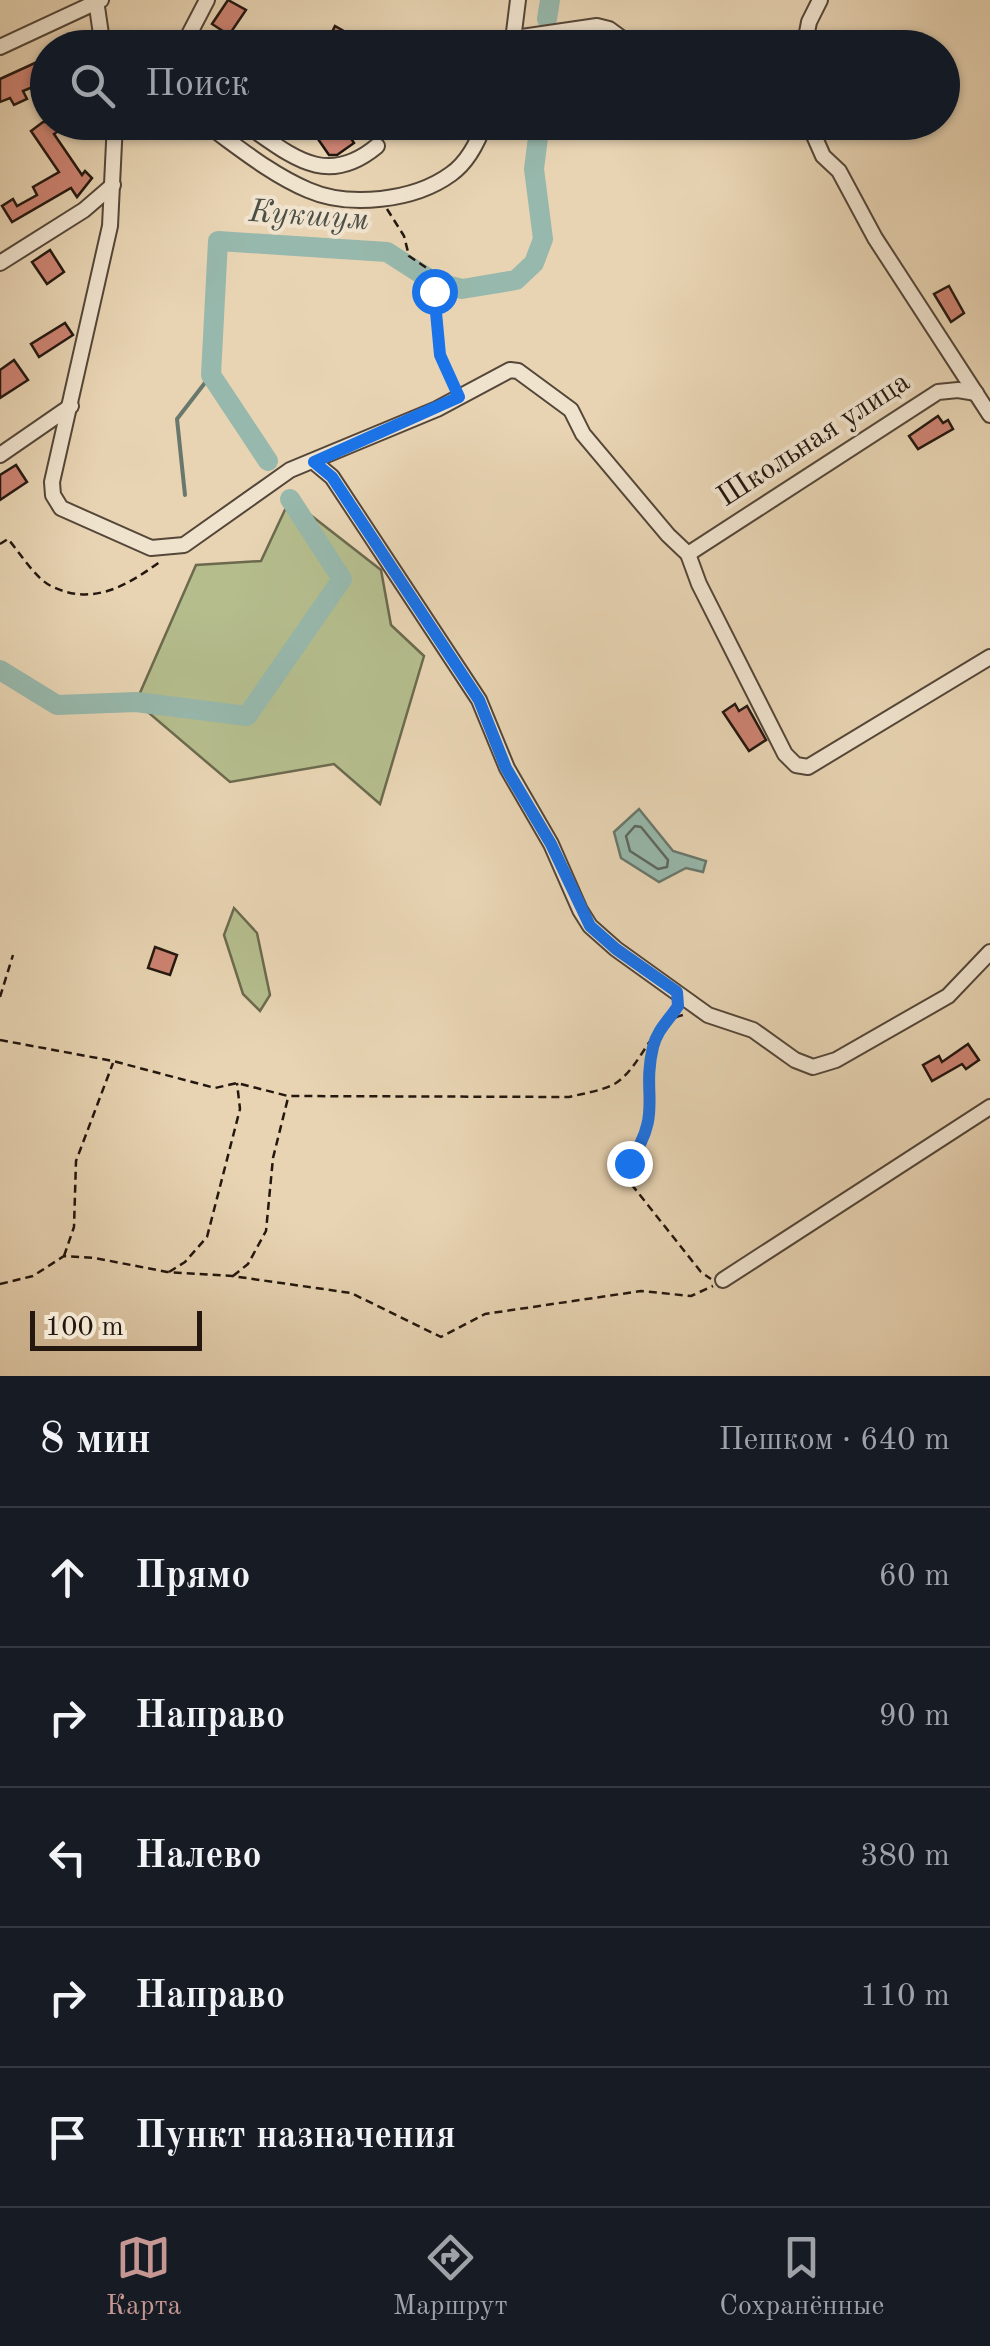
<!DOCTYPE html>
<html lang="ru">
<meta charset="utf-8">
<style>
body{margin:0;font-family:"Old Standard TT",serif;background:#242831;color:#f1f3f6}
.scale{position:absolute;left:30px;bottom:25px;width:172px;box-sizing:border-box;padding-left:10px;border:5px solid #23170f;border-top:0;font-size:28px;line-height:35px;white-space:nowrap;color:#23170f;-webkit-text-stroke:8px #f0e3ce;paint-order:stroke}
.stop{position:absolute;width:30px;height:30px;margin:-22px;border:8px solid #1a73e8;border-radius:50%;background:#fff}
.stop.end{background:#1a73e8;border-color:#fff;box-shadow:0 2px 10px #0008}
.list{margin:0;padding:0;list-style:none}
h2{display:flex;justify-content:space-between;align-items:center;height:130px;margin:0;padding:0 40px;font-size:42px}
h2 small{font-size:32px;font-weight:400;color:#9ea1a6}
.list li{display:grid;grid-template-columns:65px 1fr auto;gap:30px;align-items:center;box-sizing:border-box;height:140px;padding:0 40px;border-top:2px solid #363941}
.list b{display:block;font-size:38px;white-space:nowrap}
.list em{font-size:32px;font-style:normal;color:#9ea1a6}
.icon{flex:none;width:55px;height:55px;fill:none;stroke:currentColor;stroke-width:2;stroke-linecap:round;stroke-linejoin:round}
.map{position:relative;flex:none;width:990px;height:1376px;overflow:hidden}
.search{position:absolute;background:#171b24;box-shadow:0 2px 8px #0004;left:30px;right:30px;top:30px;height:110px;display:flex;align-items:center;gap:25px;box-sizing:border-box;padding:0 35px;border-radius:55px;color:#9ea1a6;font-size:38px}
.sheet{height:830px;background:#171b24}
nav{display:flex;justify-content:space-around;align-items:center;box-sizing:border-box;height:140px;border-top:2px solid #363941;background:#171b24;font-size:28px;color:#9ea1a6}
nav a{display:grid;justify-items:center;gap:5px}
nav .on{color:#c59692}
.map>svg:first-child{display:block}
.green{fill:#b5bd8d;stroke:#6c6a4e;stroke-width:2.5}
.water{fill:#97b8ac;stroke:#69786d;stroke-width:2.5}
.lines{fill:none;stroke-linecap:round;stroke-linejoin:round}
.shore{stroke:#5d685e;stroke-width:2.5}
.stream{stroke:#69786d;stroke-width:4}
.river{stroke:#97b8ac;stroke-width:20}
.building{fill:#cd8372;stroke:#23170f;stroke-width:2.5}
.minor-casing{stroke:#544638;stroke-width:18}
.path{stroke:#23170f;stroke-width:2.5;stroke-dasharray:8 5;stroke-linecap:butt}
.minor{stroke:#f0e3ce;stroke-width:14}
.route{stroke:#1a73e8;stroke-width:12}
.labels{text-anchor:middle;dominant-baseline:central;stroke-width:8;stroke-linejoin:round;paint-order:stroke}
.street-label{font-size:30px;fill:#23170f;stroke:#f0e3ce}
.water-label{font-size:32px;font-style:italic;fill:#4c4f46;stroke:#f0e3ce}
</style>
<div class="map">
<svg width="990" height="1376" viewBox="0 0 990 1376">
<rect width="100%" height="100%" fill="#e8d4b3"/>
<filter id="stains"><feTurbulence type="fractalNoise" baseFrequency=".002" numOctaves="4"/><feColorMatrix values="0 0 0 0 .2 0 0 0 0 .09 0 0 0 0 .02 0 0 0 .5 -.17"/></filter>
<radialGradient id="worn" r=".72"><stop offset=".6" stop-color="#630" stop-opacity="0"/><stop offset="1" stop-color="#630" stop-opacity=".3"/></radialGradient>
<g class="green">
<path d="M 290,499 L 381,570 L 391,625 L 424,656 L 380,804 L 334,764 L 230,782 L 136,702 L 196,565 L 261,561 Z"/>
<path d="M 234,908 L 257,933 L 270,995 L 260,1011 L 243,994 L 224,935 Z"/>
</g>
<path class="water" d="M 639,809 L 673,851 L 706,861 L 703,872 L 686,868 L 659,882 L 621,858 L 614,832 Z"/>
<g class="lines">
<path class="shore" d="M 635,826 L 641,827 L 668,860 L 667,867 L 658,869 L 630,851 L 626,836 Z"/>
<path class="stream" d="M 185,495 L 177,419 L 211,375"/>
<g class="river">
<path d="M 547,19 L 550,0"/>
<path d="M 268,461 L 211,375 L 218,241 L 387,252 L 434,282 L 462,289 L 516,280 L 534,263 L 543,239 L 534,169 L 540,122"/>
<path d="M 0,670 L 57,705 L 136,702 L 247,716 L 342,579 L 290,499"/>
</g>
</g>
<g class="building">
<path d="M 228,0 L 246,10 L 229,35 L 212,24 Z"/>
<path d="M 335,26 L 374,48 L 324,48 Z"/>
<path d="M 48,57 L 48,81 L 23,91 L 27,99 L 14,105 L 10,98 L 0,102 L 0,79 Z"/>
<path d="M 43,122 L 72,122 L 54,134 L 82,175 L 85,171 L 92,178 L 77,197 L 71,188 L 12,222 L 2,206 L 13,199 L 17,206 L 37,195 L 33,187 L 59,172 L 31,131 Z"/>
<path d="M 341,123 L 354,143 L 337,155 L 329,155 L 318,139 Z"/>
<path d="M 50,250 L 64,272 L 47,284 L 32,262 Z"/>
<path d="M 949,286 L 964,313 L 951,322 L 934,294 Z"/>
<path d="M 65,323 L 73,335 L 39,357 L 31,344 Z"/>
<path d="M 14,360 L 28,380 L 0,398 L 0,370 Z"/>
<path d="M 938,416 L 943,423 L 948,420 L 953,429 L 918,449 L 909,436 Z"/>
<path d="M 16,465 L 27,482 L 0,500 L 0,475 Z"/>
<path d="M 735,704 L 739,711 L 747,706 L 766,740 L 749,751 L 723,712 Z"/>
<path d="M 155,947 L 177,955 L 170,975 L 148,968 Z"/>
<path d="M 968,1044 L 979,1060 L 966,1069 L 962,1064 L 932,1081 L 923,1065 L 939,1056 L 942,1062 Z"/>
</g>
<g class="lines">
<defs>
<g id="minor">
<path d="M 96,0 L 103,48"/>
<path d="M 515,38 L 597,26 L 609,29 L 635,48"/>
<path d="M 0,47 L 101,0"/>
<path d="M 182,48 L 207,0"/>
<path d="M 512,48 L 518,0"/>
<path d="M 804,48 L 809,22 L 820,0"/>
<path d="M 115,122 L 110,226 L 52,482 L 53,495 L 61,508 L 151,548 L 184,545 L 290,470 L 437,409 L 510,370 L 518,371 L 571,410 L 583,434 L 668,535 L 688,554 L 699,584 L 785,754 L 796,765 L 808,767 L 990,657"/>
<path d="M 203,122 C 237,146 270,174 308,190 C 349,208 414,201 451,174 C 468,162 478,142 485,122"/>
<path d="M 242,122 C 289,153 324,190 377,146"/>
<path d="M 808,122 L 823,156 L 839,171 L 875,238 L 990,415"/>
<path d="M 0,263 L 84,210 L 113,185"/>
<path d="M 0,455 L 71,406"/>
<path d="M 314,462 L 332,477 L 479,700 L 507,768 L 551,844 L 580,910 L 590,926 L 616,949 L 708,1015 L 753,1030 L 795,1060 L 813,1067 L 836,1060 L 948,996 L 990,952"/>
<path d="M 688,554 L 938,392 L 958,390 L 976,393"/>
<path d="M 723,1280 L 990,1107"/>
</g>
</defs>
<use href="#minor" class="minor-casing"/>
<g class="path">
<path d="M 387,209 L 404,236 L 409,256 L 437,275 C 431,313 439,352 454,387"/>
<path d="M 0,544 L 8,539 C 20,553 35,578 51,586 C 93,607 128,585 161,561"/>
<path d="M 0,997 L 13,955"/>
<path d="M 657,1035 C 647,1066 658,1099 648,1129 C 642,1148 626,1160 628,1180 L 701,1272 L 711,1279"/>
<path d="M 0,1040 L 113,1061 L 215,1088 L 237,1083 L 288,1096 L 569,1097 C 585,1093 602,1091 616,1083 C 643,1065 650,1023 683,1015"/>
<path d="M 64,1256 L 74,1227 L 76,1161 L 113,1063"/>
<path d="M 169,1272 L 185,1262 L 207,1237 L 240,1109 L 237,1083"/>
<path d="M 233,1276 L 248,1264 L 266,1231 L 273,1158 L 288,1098"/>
<path d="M 0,1284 L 33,1276 L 64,1256 L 95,1258 L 167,1272 L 232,1276 L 351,1293 L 441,1337 L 485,1314 L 641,1291 L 691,1296 L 713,1286"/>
</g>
<use href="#minor" class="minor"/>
</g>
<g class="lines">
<path class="route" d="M 434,291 L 440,355 L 459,397 L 314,462 L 332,477 L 479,700 L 506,768 L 551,844 L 590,926 L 616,949 L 677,992 L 678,1006 C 669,1020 657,1030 653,1047 C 641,1097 664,1111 629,1163"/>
</g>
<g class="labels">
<g class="street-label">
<text transform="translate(814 440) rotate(-33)">Школьная улица</text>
</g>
<g class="water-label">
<text transform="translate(309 217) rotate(4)">Кукшум</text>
</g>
</g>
<rect width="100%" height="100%" filter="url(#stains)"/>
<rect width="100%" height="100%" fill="url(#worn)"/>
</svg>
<div class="scale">100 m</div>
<div class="stop" style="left:434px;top:291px"></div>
<div class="stop end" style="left:629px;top:1163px"></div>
<div class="search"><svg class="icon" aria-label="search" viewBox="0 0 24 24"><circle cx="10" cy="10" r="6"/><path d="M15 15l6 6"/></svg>Поиск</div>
</div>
<section class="sheet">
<h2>8 мин<small>Пешком · 640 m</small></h2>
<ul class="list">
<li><svg class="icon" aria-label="ahead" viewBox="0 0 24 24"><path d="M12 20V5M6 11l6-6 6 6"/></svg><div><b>Прямо</b></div><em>60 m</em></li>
<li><svg class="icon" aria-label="right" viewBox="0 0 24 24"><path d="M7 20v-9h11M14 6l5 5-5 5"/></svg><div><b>Направо</b></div><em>90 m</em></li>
<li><svg class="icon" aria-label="left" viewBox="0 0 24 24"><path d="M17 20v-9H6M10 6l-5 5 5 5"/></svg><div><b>Налево</b></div><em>380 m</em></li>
<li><svg class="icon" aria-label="right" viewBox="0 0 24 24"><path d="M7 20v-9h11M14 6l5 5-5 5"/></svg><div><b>Направо</b></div><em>110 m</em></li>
<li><svg class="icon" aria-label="arrive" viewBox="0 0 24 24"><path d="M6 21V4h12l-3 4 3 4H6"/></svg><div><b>Пункт назначения</b></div></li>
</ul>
</section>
<nav>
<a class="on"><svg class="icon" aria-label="map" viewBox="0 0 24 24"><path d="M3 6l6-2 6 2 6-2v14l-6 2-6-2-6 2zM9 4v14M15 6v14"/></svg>Карта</a>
<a><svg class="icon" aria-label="directions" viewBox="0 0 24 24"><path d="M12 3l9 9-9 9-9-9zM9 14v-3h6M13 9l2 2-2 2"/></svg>Маршрут</a>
<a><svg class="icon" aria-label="saved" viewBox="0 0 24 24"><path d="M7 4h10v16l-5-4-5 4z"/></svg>Сохранённые</a>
</nav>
